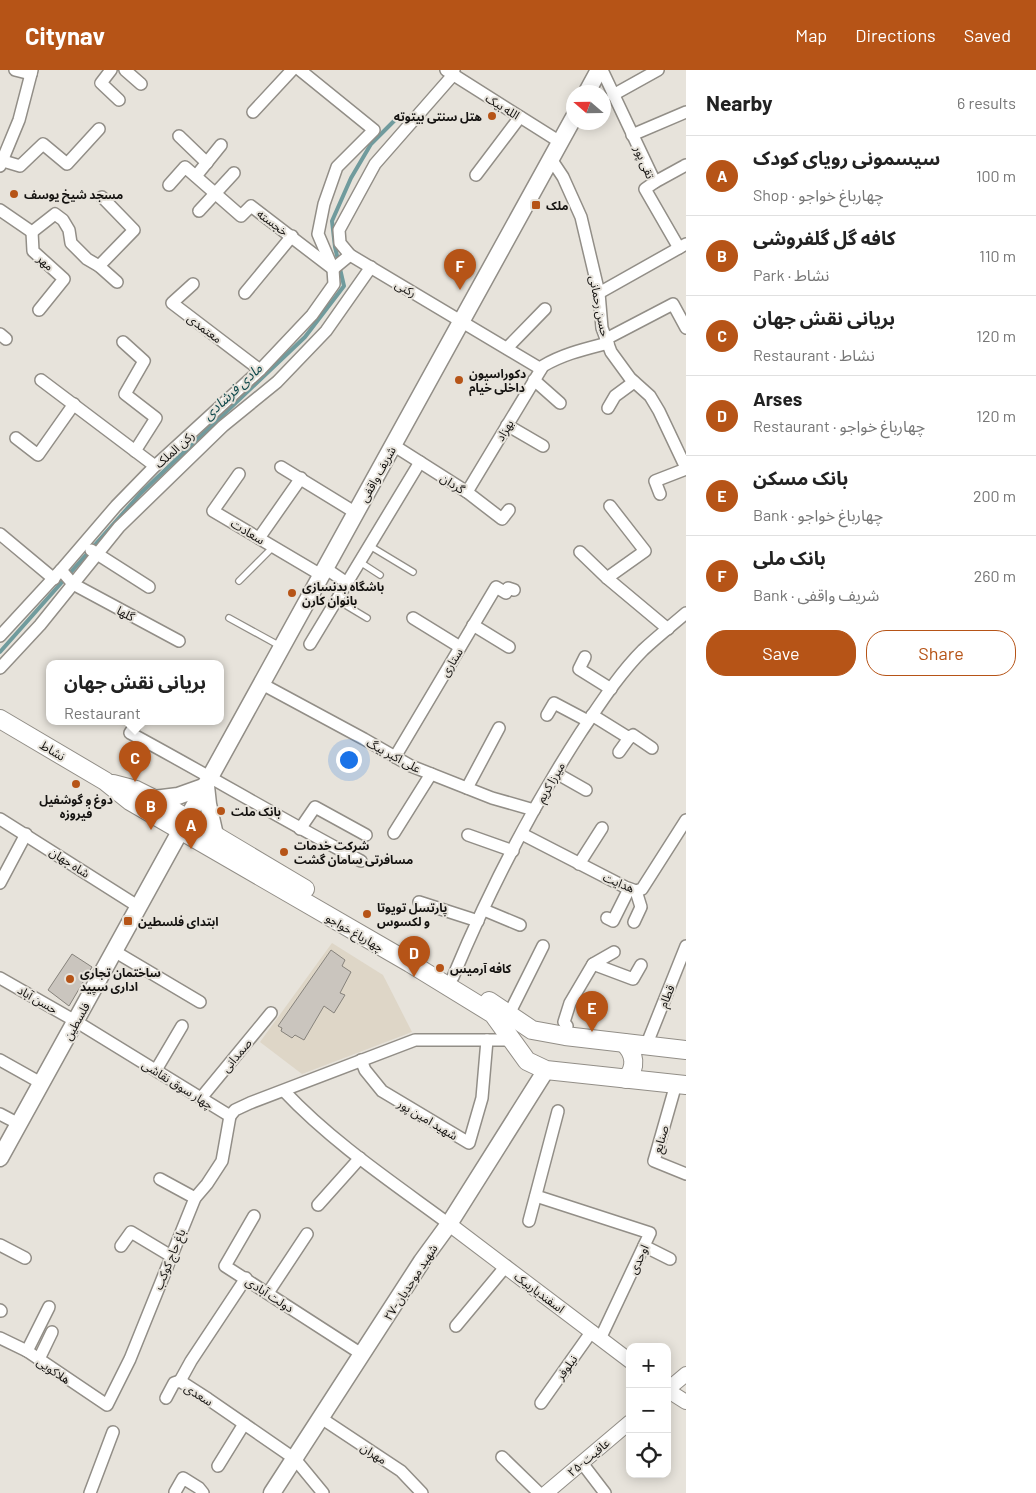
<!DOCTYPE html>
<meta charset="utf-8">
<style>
body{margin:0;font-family:Barlow,"Noto Sans Arabic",sans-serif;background:#f2f2f2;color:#222}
.controls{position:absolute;right:15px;bottom:15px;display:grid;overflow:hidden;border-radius:10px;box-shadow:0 2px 12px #0003}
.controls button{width:45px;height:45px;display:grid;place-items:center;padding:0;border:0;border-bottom:1px solid #e0e0e0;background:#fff;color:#222;font:25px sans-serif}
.compass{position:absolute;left:566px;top:15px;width:45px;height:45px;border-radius:50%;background:#fff;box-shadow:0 2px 12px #0003;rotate:290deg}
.you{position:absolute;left:348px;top:689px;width:18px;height:18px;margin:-12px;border:4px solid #fff;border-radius:50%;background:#1a73e8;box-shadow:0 0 0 8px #1a73e833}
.badge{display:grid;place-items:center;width:32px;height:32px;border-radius:50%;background:#b65417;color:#fff;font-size:16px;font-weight:700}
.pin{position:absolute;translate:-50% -41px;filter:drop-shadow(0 1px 2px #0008)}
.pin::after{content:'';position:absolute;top:26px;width:18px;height:15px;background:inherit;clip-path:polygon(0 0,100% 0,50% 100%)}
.popup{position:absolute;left:46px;top:590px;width:178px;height:65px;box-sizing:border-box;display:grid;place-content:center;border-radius:10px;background:#fff;filter:drop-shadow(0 1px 4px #0005);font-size:16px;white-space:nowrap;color:#767676}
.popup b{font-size:19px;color:#222}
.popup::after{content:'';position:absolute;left:50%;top:100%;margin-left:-10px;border:10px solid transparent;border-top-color:#fff}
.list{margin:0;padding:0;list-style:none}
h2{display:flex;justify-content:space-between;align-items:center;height:65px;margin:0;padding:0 20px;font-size:21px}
h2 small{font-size:16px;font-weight:400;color:#767676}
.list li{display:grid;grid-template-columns:32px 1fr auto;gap:15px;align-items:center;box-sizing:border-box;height:80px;padding:0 20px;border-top:1px solid #e0e0e0}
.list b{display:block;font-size:19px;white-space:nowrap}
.list p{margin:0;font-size:16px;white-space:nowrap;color:#767676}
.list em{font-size:16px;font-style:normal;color:#767676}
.actions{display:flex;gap:10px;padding:15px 20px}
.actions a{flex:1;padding:11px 0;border:1px solid #b65417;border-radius:20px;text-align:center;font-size:18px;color:#b65417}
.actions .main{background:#b65417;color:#fff}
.icon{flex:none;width:28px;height:28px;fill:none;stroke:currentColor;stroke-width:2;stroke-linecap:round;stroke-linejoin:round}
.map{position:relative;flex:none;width:686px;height:1423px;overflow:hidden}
header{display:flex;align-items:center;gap:30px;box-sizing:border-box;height:70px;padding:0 25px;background:#b65417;color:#fff}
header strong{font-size:24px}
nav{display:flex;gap:28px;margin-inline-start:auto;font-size:18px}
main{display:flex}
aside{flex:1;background:#fff}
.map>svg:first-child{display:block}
.built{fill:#ded6c7}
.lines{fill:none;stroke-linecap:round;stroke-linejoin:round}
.stream{stroke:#709b9d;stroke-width:4}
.building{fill:#cac5be;stroke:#86827b}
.service-casing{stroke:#928e87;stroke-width:8}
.minor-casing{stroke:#928e87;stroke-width:14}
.tertiary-casing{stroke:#928e87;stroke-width:16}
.secondary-casing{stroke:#928e87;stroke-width:19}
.primary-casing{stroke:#928e87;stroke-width:20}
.service{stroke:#fff;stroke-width:5.5}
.minor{stroke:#fff;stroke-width:11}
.tertiary{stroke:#fff;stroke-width:14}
.secondary{stroke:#fff;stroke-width:16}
.primary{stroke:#fff;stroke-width:18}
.poi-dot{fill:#b65417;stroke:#e7e3db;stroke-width:2}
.labels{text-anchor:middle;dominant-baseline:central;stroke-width:4;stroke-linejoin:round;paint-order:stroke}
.street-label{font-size:12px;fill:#141210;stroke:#e7e3db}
.poi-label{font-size:12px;font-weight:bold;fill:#141210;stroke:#e7e3db;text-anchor:start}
.water-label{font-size:14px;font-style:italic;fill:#10494c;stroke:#e7e3db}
</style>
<header>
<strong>Citynav</strong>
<nav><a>Map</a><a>Directions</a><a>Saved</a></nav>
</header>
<main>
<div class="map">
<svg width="686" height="1423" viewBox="0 0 686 1423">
<rect width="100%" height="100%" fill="#e7e3db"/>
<path class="built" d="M 332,873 L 383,905 L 412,962 L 302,1004 L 260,972 Z"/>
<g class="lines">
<path class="stream" d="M 0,582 L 141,423 L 305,267 L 344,216 L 335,177 L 332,151 L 351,108 L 371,74 L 401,44"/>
</g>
<g class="building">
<path d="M 331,880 L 345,890 L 342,896 L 351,902 L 340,923 L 345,925 L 334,943 L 324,936 L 304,970 L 295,965 L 292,968 L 281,961 L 282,958 L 278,956 Z"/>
<path d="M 72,884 L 92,897 L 69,936 L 48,920 Z"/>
</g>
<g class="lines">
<defs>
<g id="service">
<path d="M 370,476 L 413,502"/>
<path d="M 360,492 L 380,505"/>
<path d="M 239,511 L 273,477"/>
<path d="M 337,530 L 367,548"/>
<path d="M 229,548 L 280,576"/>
</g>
<g id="minor">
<path d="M 15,0 L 31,4"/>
<path d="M 111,0 L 101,13 L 119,30"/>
<path d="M 125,0 L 141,14"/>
<path d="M 446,0 L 560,72"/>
<path d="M 454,0 L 453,5 L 375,94 L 339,160 L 340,173 L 350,185 L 541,299"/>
<path d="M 602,0 L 655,112 L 645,119 L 679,178"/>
<path d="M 613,25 L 658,0"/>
<path d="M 253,42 L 292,0"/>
<path d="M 632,65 L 686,42"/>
<path d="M 179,66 L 207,93"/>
<path d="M 551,89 L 563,107 L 581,147 L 599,223 L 602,258 L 611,282 L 630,308 L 650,326 L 659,341 L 686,398"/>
<path d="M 0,90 L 20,96 L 43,74 L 67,94 L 99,59"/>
<path d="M 0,96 L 19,50 L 32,0"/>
<path d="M 476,105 L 520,47"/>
<path d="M 196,106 L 221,75"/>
<path d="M 655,112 L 686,95"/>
<path d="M 169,115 L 185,97 L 241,146 L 251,136 L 333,199 L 350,185"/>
<path d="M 0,140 L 32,162 L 55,144 L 63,150 L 69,160 L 71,173 L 87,189 L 99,196 L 117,212"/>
<path d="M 199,141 L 234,103"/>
<path d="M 32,162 L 33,181 L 64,209 L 39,240"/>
<path d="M 99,196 L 134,160 L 102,127"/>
<path d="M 193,214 L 172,233 L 260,300"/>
<path d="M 245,223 L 292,166"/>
<path d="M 599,223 L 686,174"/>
<path d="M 0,264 L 6,269"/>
<path d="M 606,269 L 673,234 L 686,258"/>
<path d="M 123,272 L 144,291 L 125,324 L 156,348 L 135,381"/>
<path d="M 507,278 L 545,239"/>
<path d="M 41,310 L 155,396"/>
<path d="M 534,310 L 560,333"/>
<path d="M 608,338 L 615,326 L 634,312"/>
<path d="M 507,355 L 543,376"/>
<path d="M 16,368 L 38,385 L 74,334"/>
<path d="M 393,375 L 467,422 L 502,449 L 509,440"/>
<path d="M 281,397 L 356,443"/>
<path d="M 239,404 L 213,441 L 321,505"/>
<path d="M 467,422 L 543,296 C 563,284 585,279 608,273"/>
<path d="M 660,424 L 655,411 L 686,399"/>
<path d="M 0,464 L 54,509"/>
<path d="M 259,468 L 301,408"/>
<path d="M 91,480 L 149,517"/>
<path d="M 580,482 L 607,508 L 668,559"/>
<path d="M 325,498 L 347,513"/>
<path d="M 61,500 L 73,514 L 179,571"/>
<path d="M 607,508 L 645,481 L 610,436"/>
<path d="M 413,548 L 460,577"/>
<path d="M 473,555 L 509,577"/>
<path d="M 0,566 L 61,500 L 116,436 L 155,396 L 260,300 L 312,245 L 334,214 L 333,199 L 318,164 L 324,134 L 337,97 L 374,60 L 300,0"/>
<path d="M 310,574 L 420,392"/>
<path d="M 585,587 L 579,599 L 611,619"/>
<path d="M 0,598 L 40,555 L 119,457 L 223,356 L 277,312 L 326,261 L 371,197"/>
<path d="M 262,614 L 364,669 L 411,696 L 492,728 L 534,740"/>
<path d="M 547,645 L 554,633 L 588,651"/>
<path d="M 592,645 L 629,668 L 633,665 L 652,678"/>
<path d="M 138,651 L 130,663 C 208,705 283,750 361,791"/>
<path d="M 619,682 L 629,668"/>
<path d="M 395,687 L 496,517 L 506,523 L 508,518 L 514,520"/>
<path d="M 556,703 L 586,720"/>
<path d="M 467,718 L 499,658"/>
<path d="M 0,749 L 139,837"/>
<path d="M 300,759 L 315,737 L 366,765"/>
<path d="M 394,763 L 431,704"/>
<path d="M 522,764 L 625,817 L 636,821 L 642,819 L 686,750"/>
<path d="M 468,765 L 513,781"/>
<path d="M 579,794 L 602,758"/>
<path d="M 0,813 L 26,764"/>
<path d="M 419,832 L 478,851"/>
<path d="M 484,840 L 520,855"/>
<path d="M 607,848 L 613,851 L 629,819"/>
<path d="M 634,852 L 641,837 L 636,821"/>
<path d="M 114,881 L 200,932"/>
<path d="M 614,882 L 593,894 L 633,909 L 641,895"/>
<path d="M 453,907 C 488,823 531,739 581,662 C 600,634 619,604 643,580 C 657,567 672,555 686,543"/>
<path d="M 0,908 L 77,952 L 230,1046 L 235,1040 L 250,1033 L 415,970 L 512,970"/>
<path d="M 509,944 L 543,876"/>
<path d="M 565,966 L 567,956 L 564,952 L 570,933 L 593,894"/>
<path d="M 646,976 L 686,876"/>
<path d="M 0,990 L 41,1013"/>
<path d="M 361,990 L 365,1000 L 382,1021 L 469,1073 L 482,1028 L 487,970"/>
<path d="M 156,1000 L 182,956"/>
<path d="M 676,1014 L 654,1091 L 686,1104"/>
<path d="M 284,1021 C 332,1072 392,1112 449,1154"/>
<path d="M 201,1028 L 271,943"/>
<path d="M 0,1044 L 19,1054"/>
<path d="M 160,1109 L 195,1128"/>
<path d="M 536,1126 L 650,1163 L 600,1269"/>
<path d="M 318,1135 L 360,1088"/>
<path d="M 254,1146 L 225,1196 L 363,1285"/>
<path d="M 529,1151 L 558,1041"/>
<path d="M 0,1175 L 25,1188"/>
<path d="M 121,1176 L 131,1162 L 171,1186"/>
<path d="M 644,1176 L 670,1189"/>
<path d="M 268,1223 L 307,1164"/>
<path d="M 0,1240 L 1,1241"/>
<path d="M 456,1256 L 506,1196"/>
<path d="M 0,1268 L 27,1281 L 107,1335 L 130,1289 L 195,1128 L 207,1114 L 222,1091 L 230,1046"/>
<path d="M 27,1281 L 49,1237"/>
<path d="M 39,1289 L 52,1262"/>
<path d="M 180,1311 L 208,1329 L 295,1389 L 323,1423"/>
<path d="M 180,1311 L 191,1291 L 246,1208"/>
<path d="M 166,1328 L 174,1313 L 180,1311"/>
<path d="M 541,1333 L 592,1261"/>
<path d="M 321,1348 L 401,1401 L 422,1423"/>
<path d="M 502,1387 L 539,1423"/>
<path d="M 582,1393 L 605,1423"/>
<path d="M 218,1396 L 244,1354"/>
<path d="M 175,1422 L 183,1408 L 199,1418 L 203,1423"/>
<path d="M 90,1423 L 113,1362"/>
</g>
<g id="tertiary">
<path d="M 449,1154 L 630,1291"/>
<path d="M 667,1320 L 686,1304"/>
<path d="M 667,1320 L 686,1332"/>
<path d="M 546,1423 L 630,1352"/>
</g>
<g id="secondary">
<path d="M 587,22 L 599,0"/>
<path d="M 154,729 L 178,726 L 206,716 L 208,734 L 215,765"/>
<path d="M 0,1088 L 574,47"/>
<path d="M 272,1423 L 422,1191 L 449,1154 L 546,1000"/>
</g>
<g id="primary">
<path d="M 0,649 L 105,711 L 130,731 L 410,893 L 493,944 L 527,991 L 546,1000 L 686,1015"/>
<path d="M 113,714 L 136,720 L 154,729 L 305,819"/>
<path d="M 489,931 L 532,960 L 565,966 L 686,980"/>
<path d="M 624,973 C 635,983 637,998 626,1009"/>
</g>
</defs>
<use href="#service" class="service-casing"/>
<use href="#minor" class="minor-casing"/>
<use href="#tertiary" class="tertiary-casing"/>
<use href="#secondary" class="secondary-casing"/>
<use href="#primary" class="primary-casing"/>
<use href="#service" class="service"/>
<use href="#minor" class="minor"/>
<use href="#tertiary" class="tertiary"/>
<use href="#secondary" class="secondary"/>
<use href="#primary" class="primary"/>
</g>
<g class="poi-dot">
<circle cx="492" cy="46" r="5"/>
<circle cx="14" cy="124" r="5"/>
<rect x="531" y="130" width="10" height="10" rx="2.5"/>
<circle cx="459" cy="310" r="5"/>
<circle cx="292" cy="523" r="5"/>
<circle cx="76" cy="714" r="5"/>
<circle cx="221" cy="741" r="5"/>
<circle cx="284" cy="782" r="5"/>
<circle cx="367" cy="844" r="5"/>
<rect x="123" y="846" width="10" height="10" rx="2.5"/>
<circle cx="440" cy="898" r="5"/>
<circle cx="70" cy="909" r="5"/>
</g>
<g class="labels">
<g class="street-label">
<text transform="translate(503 36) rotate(32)">الله بیک</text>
<text transform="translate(645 92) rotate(67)">تقی پور</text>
<text transform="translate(273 152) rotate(37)">خجسته</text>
<text transform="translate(46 192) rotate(42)">مهر</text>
<text transform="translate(406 218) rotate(30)">رکنی</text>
<text transform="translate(600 236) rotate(79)">حسن رحمانی</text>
<text transform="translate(205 258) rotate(37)">معتمدی</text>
<text transform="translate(504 360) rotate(-59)">بهزاد</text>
<text transform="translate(174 379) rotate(-42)">رکن الملک</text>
<text transform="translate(377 404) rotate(-61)">شریف واقفی</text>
<text transform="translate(453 413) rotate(33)">گردان</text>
<text transform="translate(248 461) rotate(31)">سعادت</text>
<text transform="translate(126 543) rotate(28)">گلها</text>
<text transform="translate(451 592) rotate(-59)">ستاری</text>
<text transform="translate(53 680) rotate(31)">نشاط</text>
<text transform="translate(394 685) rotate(28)">علی اکبر بیگ</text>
<text transform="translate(550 712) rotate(-60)">میرزا کریم</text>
<text transform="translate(70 792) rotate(33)">شاه جهان</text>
<text transform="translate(619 812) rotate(23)">هدایت</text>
<text transform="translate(355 862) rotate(30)">چهارباغ خواجو</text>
<text transform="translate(666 926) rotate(-68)">قطام</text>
<text transform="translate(38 929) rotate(30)">حسن آباد</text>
<text transform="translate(76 951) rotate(-61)">فلسطین</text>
<text transform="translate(236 985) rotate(-50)">صمدانی</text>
<text transform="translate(178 1014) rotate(32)">چهار سوق نقاشی</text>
<text transform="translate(428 1049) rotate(31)">شهید امین پور</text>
<text transform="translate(660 1069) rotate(-74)">صنایع</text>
<text transform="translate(169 1189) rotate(-68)">باغ حاج کوکب</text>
<text transform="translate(638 1189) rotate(-65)">اوحدی</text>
<text transform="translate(410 1212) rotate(-57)">۲۷-شهید موحدیان</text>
<text transform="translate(540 1222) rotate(37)">اسفندیاربیک</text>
<text transform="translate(270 1224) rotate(33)">دولت آبادی</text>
<text transform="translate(566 1297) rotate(-54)">نیلوفر</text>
<text transform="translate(54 1300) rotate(34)">هلاکویی</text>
<text transform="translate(199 1324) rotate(32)">سعدی</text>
<text transform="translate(374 1383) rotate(33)">مهران</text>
<text transform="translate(588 1387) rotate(-40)">۲۵-عافیت</text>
</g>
<g class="poi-label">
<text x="482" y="46" text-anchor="end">هتل سنتی بیتوته</text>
<text x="24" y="124">مسجد شیخ یوسف</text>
<text x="546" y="135">ملک</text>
<text x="469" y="303">دکوراسیون<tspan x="469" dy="14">داخلی خیام</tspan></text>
<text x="302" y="516">باشگاه بدنسازی<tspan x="302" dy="14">بانوان کارن</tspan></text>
<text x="76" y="729" text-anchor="middle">دوغ و گوشفیل<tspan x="76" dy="14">فیروزه</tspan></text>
<text x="231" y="741">بانک ملت</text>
<text x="294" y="775">شرکت خدمات<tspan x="294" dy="14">مسافرتی سامان گشت</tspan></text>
<text x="377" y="837">پارتسل تویوتا<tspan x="377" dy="14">و لکسوس</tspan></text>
<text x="138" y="851">ابتدای فلسطین</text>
<text x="450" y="898">کافه آرمیس</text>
<text x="80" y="902">ساختمان تجاری<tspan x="80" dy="14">اداری سپید</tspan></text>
</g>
<g class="water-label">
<text transform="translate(232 321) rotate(-43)">مادی فرشادی</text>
</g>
</g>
</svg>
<div class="controls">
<button>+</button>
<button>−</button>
<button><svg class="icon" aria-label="locate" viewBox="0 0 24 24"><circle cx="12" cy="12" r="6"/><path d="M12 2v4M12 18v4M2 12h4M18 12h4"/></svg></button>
</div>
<svg class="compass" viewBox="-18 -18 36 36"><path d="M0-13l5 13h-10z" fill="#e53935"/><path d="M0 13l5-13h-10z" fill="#767676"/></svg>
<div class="you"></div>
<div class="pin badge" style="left:191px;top:779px">A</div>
<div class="pin badge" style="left:151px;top:760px">B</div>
<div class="pin badge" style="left:135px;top:712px">C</div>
<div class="popup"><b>بریانی نقش جهان</b>Restaurant</div>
<div class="pin badge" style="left:414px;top:907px">D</div>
<div class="pin badge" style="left:592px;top:962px">E</div>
<div class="pin badge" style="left:460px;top:220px">F</div>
</div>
<aside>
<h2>Nearby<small>6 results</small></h2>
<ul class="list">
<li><span class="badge">A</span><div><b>سیسمونی رویای کودک</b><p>Shop · چهارباغ خواجو</p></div><em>100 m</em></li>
<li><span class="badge">B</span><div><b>کافه گل گلفروشی</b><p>Park · نشاط</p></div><em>110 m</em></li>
<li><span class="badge">C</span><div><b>بریانی نقش جهان</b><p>Restaurant · نشاط</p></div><em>120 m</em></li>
<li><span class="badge">D</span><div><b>Arses</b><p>Restaurant · چهارباغ خواجو</p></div><em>120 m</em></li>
<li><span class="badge">E</span><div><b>بانک مسکن</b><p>Bank · چهارباغ خواجو</p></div><em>200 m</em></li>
<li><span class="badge">F</span><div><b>بانک ملی</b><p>Bank · شریف واقفی</p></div><em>260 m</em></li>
</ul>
<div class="actions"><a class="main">Save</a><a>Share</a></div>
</aside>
</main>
